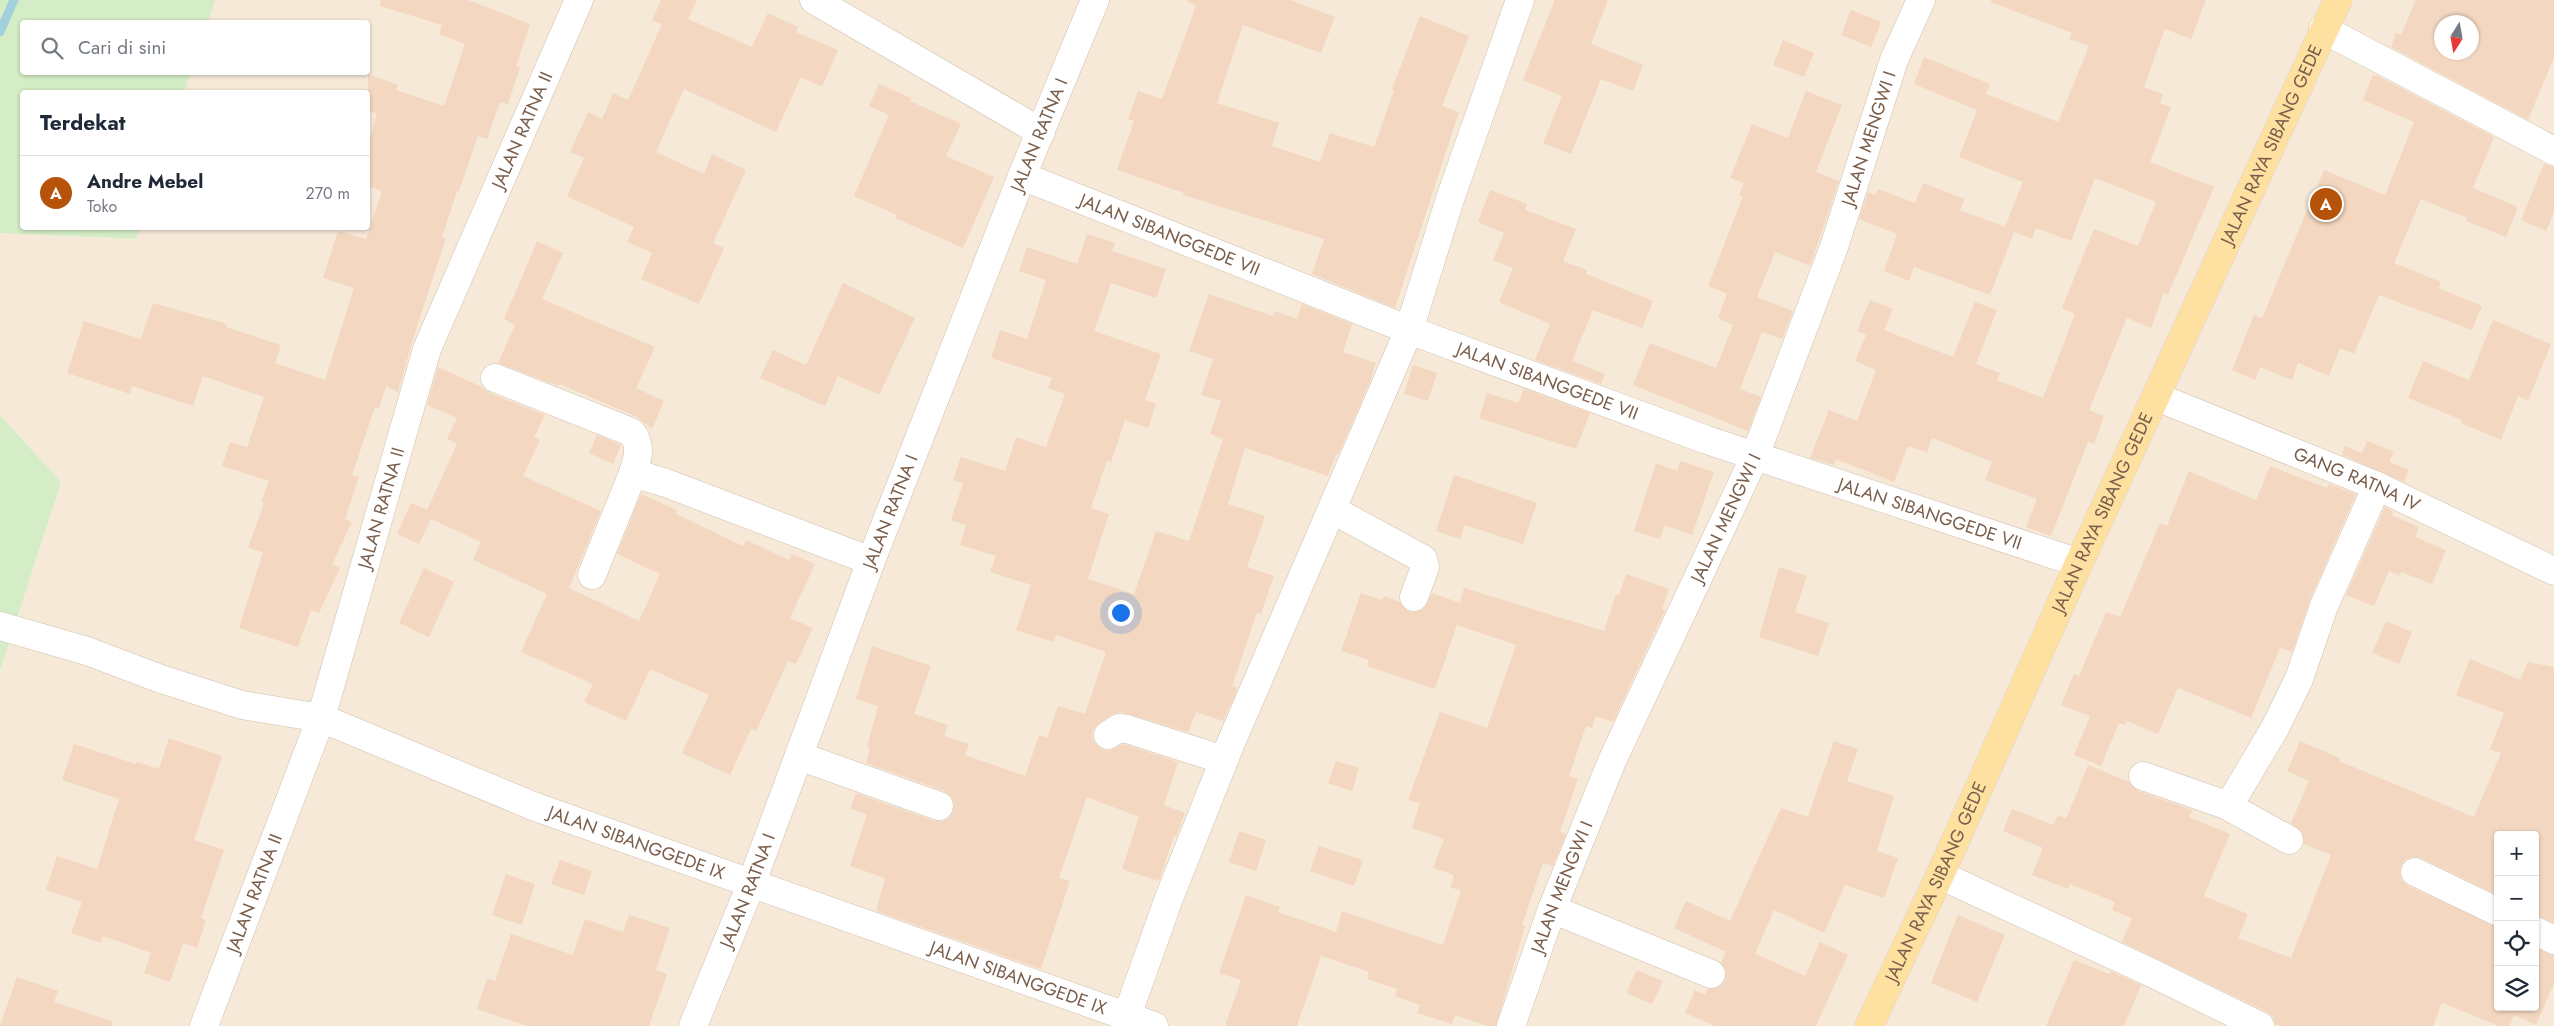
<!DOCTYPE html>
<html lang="id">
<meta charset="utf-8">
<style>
body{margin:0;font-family:Jost,sans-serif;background:#f2f2f3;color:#1f2937}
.controls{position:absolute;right:15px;bottom:15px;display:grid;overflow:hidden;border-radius:5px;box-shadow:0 1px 4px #0004}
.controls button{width:45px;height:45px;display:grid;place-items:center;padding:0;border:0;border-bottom:1px solid #e0e1e3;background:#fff;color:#1f2937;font:25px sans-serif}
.compass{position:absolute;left:2434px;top:15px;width:45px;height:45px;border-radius:50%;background:#fff;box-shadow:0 1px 4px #0004;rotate:191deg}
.you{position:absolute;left:1120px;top:612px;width:18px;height:18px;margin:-12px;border:4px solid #fff;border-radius:50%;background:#1a73e8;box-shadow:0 0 0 8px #1a73e833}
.badge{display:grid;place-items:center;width:32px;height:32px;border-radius:50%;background:#b45309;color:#fff;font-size:16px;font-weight:700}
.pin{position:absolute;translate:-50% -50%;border:2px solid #fff;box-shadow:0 1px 5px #0006}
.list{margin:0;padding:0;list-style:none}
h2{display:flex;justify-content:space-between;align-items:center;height:65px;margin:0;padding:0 20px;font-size:21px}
h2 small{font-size:16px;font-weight:400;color:#747a83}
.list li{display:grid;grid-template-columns:32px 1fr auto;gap:15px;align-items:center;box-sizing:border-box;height:75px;padding:0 20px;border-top:1px solid #e0e1e3}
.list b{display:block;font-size:19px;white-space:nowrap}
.list p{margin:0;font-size:16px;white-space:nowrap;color:#747a83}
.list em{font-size:16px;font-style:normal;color:#747a83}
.icon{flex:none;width:28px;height:28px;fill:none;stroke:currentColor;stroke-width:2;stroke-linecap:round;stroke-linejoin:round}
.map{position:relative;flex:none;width:2554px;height:1026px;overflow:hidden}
.search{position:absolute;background:#fff;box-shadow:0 1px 4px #0004;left:20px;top:20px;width:350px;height:55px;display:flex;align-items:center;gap:12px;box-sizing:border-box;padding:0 18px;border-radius:5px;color:#747a83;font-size:19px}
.panel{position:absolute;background:#fff;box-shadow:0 1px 4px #0004;left:20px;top:90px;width:350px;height:140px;border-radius:5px}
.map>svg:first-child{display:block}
.residential{fill:#f6e9d8;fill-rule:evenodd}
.green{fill:#d4edc6}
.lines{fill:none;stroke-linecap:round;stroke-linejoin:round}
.stream{stroke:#a2d0db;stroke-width:9}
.building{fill:#f4d7c0;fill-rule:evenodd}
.minor-casing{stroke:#d1bfae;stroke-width:29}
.major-casing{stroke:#dcd5d0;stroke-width:29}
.minor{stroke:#fff;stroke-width:28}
.major{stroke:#fee0a0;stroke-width:28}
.labels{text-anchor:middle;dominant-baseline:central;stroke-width:4.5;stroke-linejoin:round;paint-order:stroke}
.street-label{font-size:18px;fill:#7a5e4b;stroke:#fffaf1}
</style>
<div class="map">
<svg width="2554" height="1026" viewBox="0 0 2554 1026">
<rect width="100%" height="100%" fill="#fdf7ea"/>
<path class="residential" d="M 215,0 L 2554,0 L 2554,1026 L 0,1026 L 0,671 L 61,482 L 0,415 L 0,233 L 135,239 L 140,228 L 368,228 L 368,92 L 184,92 L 191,73 L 368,72 L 368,22 L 208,22 ZM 2442,22 L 2472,22 L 2472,52 L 2442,52 ZM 2498,835 L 2535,835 L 2535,1007 L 2498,1007 Z"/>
<g class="green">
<path d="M 0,0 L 215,0 L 208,22 L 22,22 L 22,72 L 191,73 L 184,92 L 22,92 L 22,228 L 140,228 L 136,239 L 0,233 Z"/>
<path d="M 0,415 L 61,482 L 0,671 Z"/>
</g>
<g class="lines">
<path class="stream" d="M 0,32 L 14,0"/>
</g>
<g class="building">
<path d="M 381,0 L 468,0 L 530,24 L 516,66 L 520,67 L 508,104 L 500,102 L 487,139 L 478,136 L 459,191 L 457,191 L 442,237 L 446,238 L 412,342 L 398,392 L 386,386 L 379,408 L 375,407 L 352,475 L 359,477 L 345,519 L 352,522 L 332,564 L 340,568 L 319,613 L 311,610 L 298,647 L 239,628 L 263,552 L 248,548 L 264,503 L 261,502 L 269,481 L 222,466 L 230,442 L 247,447 L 264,397 L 203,376 L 193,406 L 132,386 L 130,394 L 67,373 L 84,321 L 141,339 L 153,303 L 227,324 L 226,327 L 281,345 L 275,363 L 325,380 L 354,288 L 323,278 L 338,231 L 366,239 L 382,191 L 368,186 L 368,146 L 377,114 L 368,110 L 368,74 L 398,85 L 396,90 L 444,106 L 465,44 L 439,34 L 442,25 L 380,6 Z"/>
<path d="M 661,0 L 697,0 L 688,19 L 752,47 L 768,13 L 798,27 L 796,32 L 838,50 L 822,87 L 801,77 L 776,132 L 684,89 L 656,152 L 704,174 L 712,154 L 746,170 L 713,243 L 724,248 L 699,304 L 641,279 L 652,253 L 627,242 L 634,227 L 567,196 L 584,158 L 570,152 L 588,112 L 602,119 L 613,93 L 628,100 L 662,24 L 652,20 Z"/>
<path d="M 1185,0 L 1290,0 L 1335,17 L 1321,53 L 1243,25 L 1217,103 L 1279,123 L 1272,146 L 1320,162 L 1330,133 L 1374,147 L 1394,90 L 1392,89 L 1420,16 L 1469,36 L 1442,106 L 1459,112 L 1395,308 L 1312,274 L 1324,239 L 1183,195 L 1184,193 L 1117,170 L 1134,121 L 1128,119 L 1138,91 L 1162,99 L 1196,6 Z"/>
<path d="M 1555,0 L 1608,0 L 1591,44 L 1643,65 L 1633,91 L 1601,79 L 1571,154 L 1543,143 L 1562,96 L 1523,80 Z"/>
<path d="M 1991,0 L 2206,0 L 2191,39 L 2165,29 L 2144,87 L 2163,94 L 2160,103 L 2171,107 L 2150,162 L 2214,187 L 2168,295 L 2164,293 L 2151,328 L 2127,318 L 2089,410 L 2104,416 L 2094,444 L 2088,442 L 2051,536 L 2026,527 L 2037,499 L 1985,480 L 1992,462 L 1932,438 L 1927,452 L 1908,446 L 1894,482 L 1836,459 L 1834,465 L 1810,458 L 1829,410 L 1857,421 L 1876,370 L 1855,361 L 1866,335 L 1857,331 L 1870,300 L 1893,309 L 1884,330 L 1953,357 L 1975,302 L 1997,310 L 1976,364 L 2000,373 L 1997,380 L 2043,398 L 2075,314 L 2062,308 L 2094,229 L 2138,246 L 2156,202 L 2095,178 L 2071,241 L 2036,228 L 2032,239 L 2014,232 L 1990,295 L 1914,267 L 1909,281 L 1884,271 L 1897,234 L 1859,219 L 1868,192 L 1875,195 L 1878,189 L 1915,203 L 1923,183 L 1965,199 L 1960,210 L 2005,227 L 2023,182 L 1959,157 L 1977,110 L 1914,84 L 1924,57 L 1990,84 L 1986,94 L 2058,122 L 2089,46 L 2069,39 L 2072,33 L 1991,2 Z"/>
<path d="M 2416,0 L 2554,0 L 2554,57 L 2528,120 L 2391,47 L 2396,33 L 2401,35 ZM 2442,22 L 2472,22 L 2472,52 L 2442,52 Z"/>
<path d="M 1851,10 L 1881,22 L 1871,47 L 1841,35 Z"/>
<path d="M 1783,40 L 1814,53 L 1804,77 L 1773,65 Z"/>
<path d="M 2373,75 L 2378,76 L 2494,137 L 2473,188 L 2518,207 L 2506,237 L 2466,221 L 2467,218 L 2421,199 L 2394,263 L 2441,282 L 2438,288 L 2482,306 L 2472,330 L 2379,295 L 2354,354 L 2340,348 L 2329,376 L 2298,363 L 2292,380 L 2260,367 L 2255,380 L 2232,370 L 2254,315 L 2262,318 L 2324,170 L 2385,195 L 2414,122 L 2363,100 Z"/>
<path d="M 879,84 L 911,98 L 910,101 L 961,124 L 946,156 L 994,177 L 963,248 L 895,218 L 897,215 L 854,196 L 889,115 L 869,106 Z"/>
<path d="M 1806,91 L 1842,105 L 1816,172 L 1839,181 L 1810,266 L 1775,252 L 1757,297 L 1793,311 L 1782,339 L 1762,332 L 1740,389 L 1761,397 L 1748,431 L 1633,385 L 1650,343 L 1716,368 L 1733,325 L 1718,318 L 1727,294 L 1708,286 L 1743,196 L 1739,195 L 1744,183 L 1730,178 L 1752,124 L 1788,138 Z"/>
<path d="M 2544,164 L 2554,167 L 2554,212 L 2546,231 L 2521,220 Z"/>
<path d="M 1490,190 L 1527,204 L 1525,210 L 1576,229 L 1563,261 L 1587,270 L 1586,274 L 1653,301 L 1642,328 L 1593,310 L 1572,361 L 1605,374 L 1601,384 L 1535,360 L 1550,324 L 1499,302 L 1513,268 L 1493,260 L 1504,233 L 1478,222 Z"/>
<path d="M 1087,234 L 1115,243 L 1112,251 L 1166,269 L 1156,298 L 1111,283 L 1094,331 L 1161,354 L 1145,400 L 1156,404 L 1148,428 L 1125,420 L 1111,462 L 1107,461 L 1091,508 L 1109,514 L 1088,579 L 1134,594 L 1156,531 L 1189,541 L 1223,439 L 1210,434 L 1221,401 L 1201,395 L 1213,359 L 1189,351 L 1209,294 L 1273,316 L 1275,311 L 1297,319 L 1302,304 L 1352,324 L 1343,352 L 1376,363 L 1369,384 L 1338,455 L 1336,454 L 1328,476 L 1245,448 L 1228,504 L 1265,516 L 1247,567 L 1274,576 L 1261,614 L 1257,612 L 1232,686 L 1237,688 L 1236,693 L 1223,721 L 1196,712 L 1188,732 L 1121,712 L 1111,715 L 1094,727 L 1092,735 L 1095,743 L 1101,749 L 1109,751 L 1124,744 L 1178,762 L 1164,805 L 1185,813 L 1176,837 L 1174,836 L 1159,881 L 1122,869 L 1139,817 L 1087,797 L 1059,878 L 1070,881 L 1041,969 L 876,911 L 885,878 L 850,866 L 867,814 L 850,809 L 856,793 L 934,821 L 942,821 L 949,818 L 953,812 L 954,804 L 951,796 L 944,791 L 866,763 L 870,748 L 867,747 L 878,706 L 856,699 L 872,646 L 931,666 L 914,714 L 948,725 L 944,736 L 969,744 L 965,755 L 1025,776 L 1039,735 L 1047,738 L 1058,706 L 1085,714 L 1106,652 L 1056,635 L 1053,642 L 1016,630 L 1031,585 L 990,572 L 996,556 L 960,545 L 966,525 L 951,520 L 963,483 L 953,480 L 961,457 L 1005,471 L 1016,437 L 1046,447 L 1065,394 L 1048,388 L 1052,378 L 991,358 L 1000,330 L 1027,339 L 1046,280 L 1019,271 L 1027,247 L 1077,264 Z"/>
<path d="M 537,241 L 563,253 L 542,299 L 655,347 L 636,388 L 664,401 L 652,429 L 637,417 L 560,384 L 558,386 L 498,363 L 515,325 L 504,319 Z"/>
<path d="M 843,283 L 915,318 L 879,395 L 838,376 L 825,406 L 760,378 L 773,350 L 806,365 Z"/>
<path d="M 2493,320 L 2551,344 L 2528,401 L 2518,396 L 2501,440 L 2461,423 L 2462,420 L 2408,398 L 2423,361 L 2469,380 Z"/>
<path d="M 1413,365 L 1437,373 L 1428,401 L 1404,394 Z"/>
<path d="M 438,367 L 482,387 L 489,393 L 545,415 L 534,437 L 540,440 L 523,476 L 601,511 L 569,588 L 639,621 L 660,574 L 617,554 L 641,494 L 677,510 L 676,514 L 743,546 L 746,540 L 789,560 L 792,554 L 815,564 L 790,618 L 813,628 L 796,664 L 788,661 L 756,731 L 751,729 L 730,775 L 682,753 L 709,695 L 650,669 L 626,721 L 584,702 L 593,684 L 521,652 L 547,594 L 473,560 L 481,542 L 431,519 L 419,544 L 397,534 L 411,503 L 427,510 L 457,444 L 447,439 L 457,418 L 427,405 Z"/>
<path d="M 1524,389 L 1590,413 L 1576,449 L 1479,418 L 1487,393 L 1518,403 Z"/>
<path d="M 597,435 L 621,445 L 613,464 L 589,453 Z"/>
<path d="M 2367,441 L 2394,452 L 2389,462 L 2409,470 L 2404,482 L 2342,455 L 2345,446 L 2362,453 Z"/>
<path d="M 1680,461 L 1714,472 L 1692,535 L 1664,525 L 1660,539 L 1634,531 L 1656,463 L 1677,471 Z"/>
<path d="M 2270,466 L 2327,488 L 2329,484 L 2356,494 L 2310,600 L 2292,652 L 2280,648 L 2251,718 L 2178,688 L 2158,734 L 2127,721 L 2125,725 L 2119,723 L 2101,766 L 2074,755 L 2090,716 L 2061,705 L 2074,674 L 2079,676 L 2106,612 L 2120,617 L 2160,523 L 2167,526 L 2189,471 L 2256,500 Z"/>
<path d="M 1454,475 L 1537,503 L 1523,544 L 1465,525 L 1460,539 L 1436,531 Z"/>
<path d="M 2385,507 L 2393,511 L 2391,515 L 2419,527 L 2415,537 L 2446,550 L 2432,584 L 2401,572 L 2400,576 L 2389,571 L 2374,606 L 2346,595 Z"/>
<path d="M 1779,567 L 1807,576 L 1795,612 L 1829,623 L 1818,656 L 1759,637 Z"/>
<path d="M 424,568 L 454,582 L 429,637 L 399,623 Z"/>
<path d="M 1626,574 L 1669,589 L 1662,609 L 1665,610 L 1613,722 L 1596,716 L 1592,728 L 1586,726 L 1569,776 L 1578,779 L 1560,832 L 1566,834 L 1553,866 L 1543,863 L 1522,925 L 1525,926 L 1496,1026 L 1488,1026 L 1455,1015 L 1452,1024 L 1417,1013 L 1420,1005 L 1395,996 L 1397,989 L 1367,979 L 1369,972 L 1321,956 L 1297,1026 L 1225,1026 L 1241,980 L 1219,973 L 1246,895 L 1280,907 L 1278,912 L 1336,932 L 1342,911 L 1443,945 L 1461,891 L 1450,887 L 1454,875 L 1433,868 L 1444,839 L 1412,828 L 1420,803 L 1408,800 L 1440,712 L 1487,728 L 1516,645 L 1457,625 L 1435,689 L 1367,666 L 1369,660 L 1341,651 L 1361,593 L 1382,600 L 1384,596 L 1400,602 L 1408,611 L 1416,612 L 1424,609 L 1432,593 L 1460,603 L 1464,588 L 1604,631 L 1616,594 L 1619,595 Z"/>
<path d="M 2386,621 L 2412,632 L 2399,664 L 2372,653 Z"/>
<path d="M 2470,659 L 2520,680 L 2528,662 L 2554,667 L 2554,923 L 2535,916 L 2535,835 L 2498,835 L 2498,895 L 2421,858 L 2413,857 L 2406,859 L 2401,866 L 2400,874 L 2402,881 L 2408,886 L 2498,927 L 2498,1007 L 2535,1007 L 2535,948 L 2554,955 L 2554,983 L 2536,1025 L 2514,1015 L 2510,1026 L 2499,1026 L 2442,1003 L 2433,1026 L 2281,1026 L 2275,1024 L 2273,1017 L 2267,1012 L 2122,942 L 2132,918 L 2112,910 L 2115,902 L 2070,884 L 2068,889 L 2032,875 L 2043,848 L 2003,831 L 2012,809 L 2053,825 L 2058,815 L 2066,819 L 2088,765 L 2129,782 L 2138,791 L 2192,810 L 2189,817 L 2230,834 L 2204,896 L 2248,914 L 2238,938 L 2291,958 L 2331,855 L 2304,844 L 2302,832 L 2291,823 L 2309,781 L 2287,771 L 2300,741 L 2340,758 L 2339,761 L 2474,817 L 2501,753 L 2490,749 L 2504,713 L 2456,695 Z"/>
<path d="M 169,738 L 222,756 L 194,840 L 224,850 L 201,918 L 206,920 L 197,948 L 183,943 L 170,982 L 144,973 L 151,953 L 103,936 L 101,943 L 71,933 L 82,902 L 46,890 L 57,856 L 97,869 L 119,799 L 62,780 L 74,744 L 136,764 L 137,762 L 159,769 Z"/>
<path d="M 1834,741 L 1858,749 L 1847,781 L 1894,796 L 1877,851 L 1898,858 L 1884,898 L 1845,885 L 1824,933 L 1774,910 L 1755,954 L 1805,976 L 1820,942 L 1848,955 L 1816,1026 L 1715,1026 L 1685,1013 L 1695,990 L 1705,995 L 1708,989 L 1721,986 L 1725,980 L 1726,972 L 1721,962 L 1726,952 L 1674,928 L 1686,901 L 1730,921 L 1781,808 L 1808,817 Z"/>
<path d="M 1336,761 L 1359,768 L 1352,791 L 1328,783 Z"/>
<path d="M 1239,831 L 1266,840 L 1256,871 L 1229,862 Z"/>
<path d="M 1319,846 L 1363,860 L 1354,886 L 1310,871 Z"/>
<path d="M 560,860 L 592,871 L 584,895 L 551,884 Z"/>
<path d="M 506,874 L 535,884 L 522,925 L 492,915 Z"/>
<path d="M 629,915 L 670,928 L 656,970 L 667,974 L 649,1026 L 527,1026 L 477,1009 L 487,978 L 495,981 L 511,934 L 573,955 L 585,919 L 623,932 Z"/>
<path d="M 1958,915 L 2005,935 L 1977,1002 L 1931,983 Z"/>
<path d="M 2074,960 L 2109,974 L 2110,971 L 2141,985 L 2124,1026 L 2046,1026 Z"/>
<path d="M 1637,970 L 1663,981 L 1652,1004 L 1626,993 Z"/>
<path d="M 17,977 L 58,991 L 54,1002 L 112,1021 L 111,1026 L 0,1026 Z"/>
</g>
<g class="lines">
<defs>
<g id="minor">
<path d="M 814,0 L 1041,132"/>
<path d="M 2323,29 L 2554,151"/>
<path id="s1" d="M 1022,176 L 1409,330 L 1707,440 L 2079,563"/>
<path d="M 495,378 L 631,432 C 642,444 638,459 633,473"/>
<path id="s2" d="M 2157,397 L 2377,486 L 2554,571"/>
<path d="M 1333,510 L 1423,559 L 1425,567 L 1414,597"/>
<path d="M 592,575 L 633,473 L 666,483 L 871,561"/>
<path id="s3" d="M 0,626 L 87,651 L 161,679 L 242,705 L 321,718 L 533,806 L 1154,1026"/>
<path d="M 1108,735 L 1119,728 L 1127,729 L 1224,760"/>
<path d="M 799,756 L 939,806"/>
<path d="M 2143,776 L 2226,805 L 2234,797 L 2275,728 L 2299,679 L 2324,606 L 2377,486"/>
<path d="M 2226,805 L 2289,840"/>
<path d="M 2415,872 L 2498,912"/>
<path d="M 1940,875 L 2152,973 L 2260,1026"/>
<path d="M 1552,909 L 1711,974"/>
<path d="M 2535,931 L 2554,940"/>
<path d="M 1127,1016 L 1169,898 L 1230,745 L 1409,330 L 1451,196 L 1520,0"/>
<path id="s4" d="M 204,1026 L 321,718 L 427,349 L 579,0"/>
<path id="s5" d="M 693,1026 L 752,882 L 871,561 L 1022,176 L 1095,0"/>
<path id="s6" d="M 1511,1026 L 1552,909 L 1612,761 L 1755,456 L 1834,247 L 1894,60 L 1921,0"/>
</g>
<g id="major">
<path id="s7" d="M 1869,1026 L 1940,875 L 2079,563 L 2338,0"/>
</g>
</defs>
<use href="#minor" class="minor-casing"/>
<use href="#major" class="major-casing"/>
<use href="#minor" class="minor"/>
<use href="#major" class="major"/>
</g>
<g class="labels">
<g class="street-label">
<text stroke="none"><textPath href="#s4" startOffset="952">JALAN RATNA II</textPath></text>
<text stroke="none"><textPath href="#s5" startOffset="956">JALAN RATNA I</textPath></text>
<text stroke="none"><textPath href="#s6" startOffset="958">JALAN MENGWI I</textPath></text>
<text stroke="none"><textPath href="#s7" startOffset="969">JALAN RAYA SIBANG GEDE</textPath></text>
<text stroke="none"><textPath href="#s1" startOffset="159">JALAN SIBANGGEDE VII</textPath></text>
<text stroke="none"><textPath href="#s1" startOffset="564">JALAN SIBANGGEDE VII</textPath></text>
<text stroke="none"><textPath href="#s2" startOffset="216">GANG RATNA IV</textPath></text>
<text stroke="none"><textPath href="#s4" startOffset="548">JALAN RATNA II</textPath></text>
<text stroke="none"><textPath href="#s5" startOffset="551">JALAN RATNA I</textPath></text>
<text stroke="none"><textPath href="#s7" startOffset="564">JALAN RAYA SIBANG GEDE</textPath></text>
<text stroke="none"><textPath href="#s1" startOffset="969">JALAN SIBANGGEDE VII</textPath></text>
<text stroke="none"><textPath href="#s6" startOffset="552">JALAN MENGWI I</textPath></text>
<text stroke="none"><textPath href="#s3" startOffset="674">JALAN SIBANGGEDE IX</textPath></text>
<text stroke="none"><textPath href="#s7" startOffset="159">JALAN RAYA SIBANG GEDE</textPath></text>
<text stroke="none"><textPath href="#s6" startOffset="148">JALAN MENGWI I</textPath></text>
<text stroke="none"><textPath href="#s5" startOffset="146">JALAN RATNA I</textPath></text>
<text stroke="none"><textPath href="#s4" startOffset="142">JALAN RATNA II</textPath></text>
<text stroke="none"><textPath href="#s3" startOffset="1079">JALAN SIBANGGEDE IX</textPath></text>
</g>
</g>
</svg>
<div class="controls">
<button>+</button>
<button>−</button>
<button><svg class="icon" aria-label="locate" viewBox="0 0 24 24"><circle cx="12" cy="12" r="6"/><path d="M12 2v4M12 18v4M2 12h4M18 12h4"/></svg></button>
<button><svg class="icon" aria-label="layers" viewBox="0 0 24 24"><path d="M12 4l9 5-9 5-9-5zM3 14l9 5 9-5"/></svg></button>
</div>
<svg class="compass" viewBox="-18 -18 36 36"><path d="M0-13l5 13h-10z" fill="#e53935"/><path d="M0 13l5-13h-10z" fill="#747a83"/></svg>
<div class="you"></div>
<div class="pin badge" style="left:2326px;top:204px">A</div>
<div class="search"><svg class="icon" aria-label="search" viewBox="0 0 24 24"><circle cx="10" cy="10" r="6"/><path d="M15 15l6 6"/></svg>Cari di sini</div>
<section class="panel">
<h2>Terdekat<small></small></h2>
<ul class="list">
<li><span class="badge">A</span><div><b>Andre Mebel</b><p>Toko</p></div><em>270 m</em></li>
</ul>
</section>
</div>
